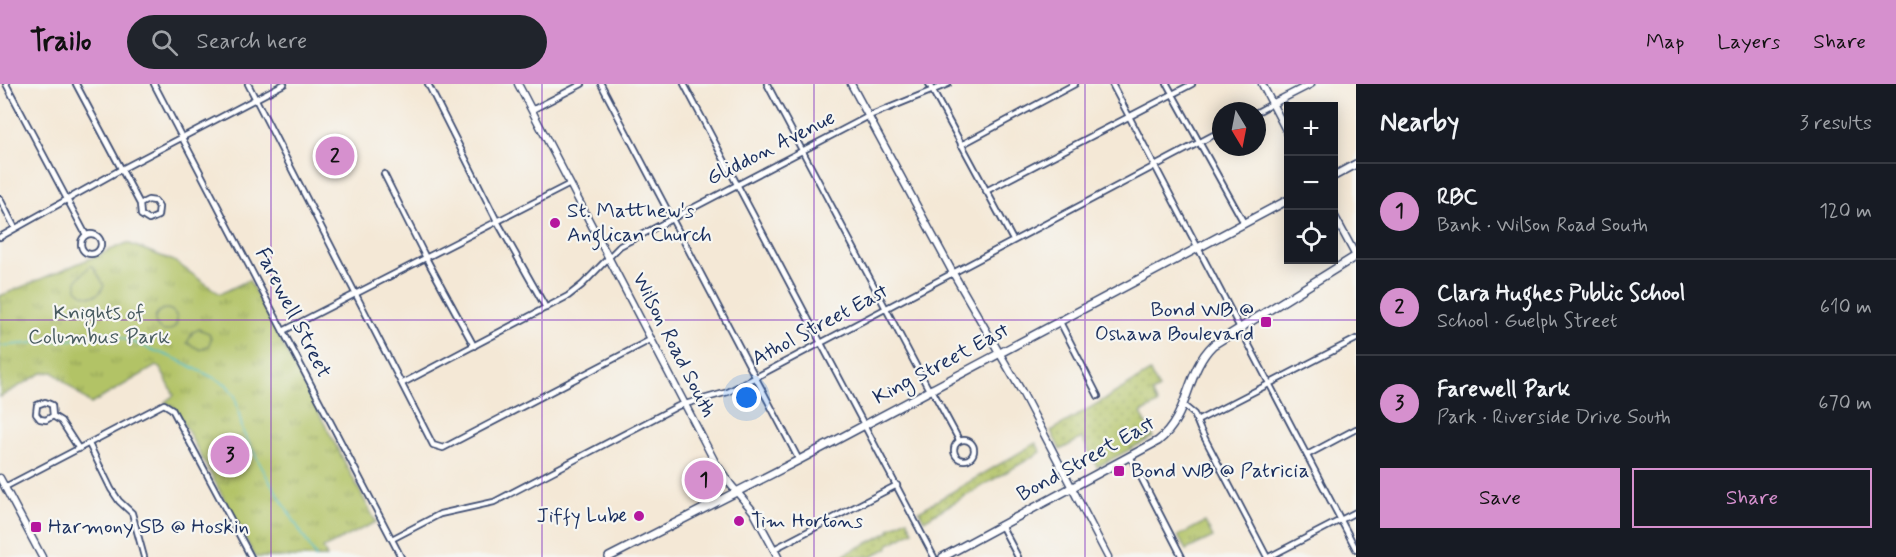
<!DOCTYPE html>
<meta charset="utf-8">
<style>
body{margin:0;font-family:Mynerve,sans-serif;background:#20242c;color:#f1f3f6}
.controls{position:absolute;right:18px;top:18px;display:grid;overflow:hidden;border-radius:0px;box-shadow:0 3px 15px #0003}
.controls button{width:54px;height:54px;display:grid;place-items:center;padding:0;border:0;border-bottom:2px solid #363941;background:#171b24;color:#f1f3f6;font:30px sans-serif}
.compass{position:absolute;left:1212px;top:18px;width:54px;height:54px;border-radius:50%;background:#171b24;box-shadow:0 3px 15px #0003;rotate:170deg}
.you{position:absolute;left:747px;top:314px;width:21px;height:21px;margin:-15px;border:4px solid #fff;border-radius:50%;background:#1a73e8;box-shadow:0 0 0 9px #1a73e833}
.badge{display:grid;place-items:center;width:39px;height:39px;border-radius:50%;background:#d690ce;color:#111;font-size:20px;font-weight:700}
.pin{position:absolute;translate:-50% -50%;border:3px solid #fff;box-shadow:0 2px 6px #0006}
.list{margin:0;padding:0;list-style:none}
h2{display:flex;justify-content:space-between;align-items:center;height:78px;margin:0;padding:0 24px;font-size:26px}
h2 small{font-size:20px;font-weight:400;color:#9ea1a6}
.list li{display:grid;grid-template-columns:39px 1fr auto;gap:18px;align-items:center;box-sizing:border-box;height:96px;padding:0 24px;border-top:2px solid #363941}
.list b{display:block;font-size:22px;white-space:nowrap}
.list p{margin:0;font-size:20px;white-space:nowrap;color:#9ea1a6}
.list em{font-size:20px;font-style:normal;color:#9ea1a6}
.actions{display:flex;gap:12px;padding:18px 24px}
.actions a{flex:1;padding:14px 0;border:2px solid #d690ce;border-radius:0px;text-align:center;font-size:21px;color:#d690ce}
.actions .main{background:#d690ce;color:#111}
.icon{flex:none;width:33px;height:33px;fill:none;stroke:currentColor;stroke-width:2;stroke-linecap:round;stroke-linejoin:round}
.map{position:relative;flex:none;width:1356px;height:473px;overflow:hidden}
header{display:flex;align-items:center;gap:36px;box-sizing:border-box;height:84px;padding:0 30px;background:#d690ce;color:#111}
header strong{font-size:28px}
nav{display:flex;gap:33px;margin-inline-start:auto;font-size:21px}
.search{width:420px;height:54px;background:#20242c;display:flex;align-items:center;gap:15px;box-sizing:border-box;padding:0 21px;border-radius:33px;color:#9ea1a6;font-size:22px}
main{display:flex}
aside{flex:1;background:#171b24}
.map>svg:first-child{display:block}
.grass{fill:url(#grass-dots);stroke:#667962;stroke-width:1.5}
.park{fill:url(#park-tufts);stroke:#667962;stroke-width:1.5}
.pitch{fill:#b2c366;stroke:#667962;stroke-width:1.5}
.lines{fill:none;stroke-linecap:round;stroke-linejoin:round}
.stream{stroke:#51bfc6;stroke-width:1.5}
.street-casing{stroke:#3c4b70;stroke-width:8}
.secondary-casing{stroke:#3c4b70;stroke-width:9}
.primary-casing{stroke:#3c4b70;stroke-width:10}
.street{stroke:#fff;stroke-width:4.5}
.secondary{stroke:#fff;stroke-width:6}
.primary{stroke:#fff;stroke-width:7}
.grid{fill:none;stroke:#7b2cbf;stroke-width:1.5;stroke-opacity:0.55}
.poi-dot{fill:#b5179e;stroke:#f6f6f2;stroke-width:2}
.labels{text-anchor:middle;dominant-baseline:central;stroke-width:4.5;stroke-linejoin:round;paint-order:stroke}
.street-label{font-size:21px;fill:#1b2f5e;stroke:#f6f6f2}
.poi-label{font-size:21px;fill:#1b2f5e;stroke:#f6f6f2;text-anchor:start}
.park-label{font-size:21px;fill:#485b60;stroke:#f6f6f2}
</style>
<header>
<strong>Trailo</strong>
<div class="search"><svg class="icon" aria-label="search" viewBox="0 0 24 24"><circle cx="10" cy="10" r="6"/><path d="M15 15l6 6"/></svg>Search here</div>
<nav><a>Map</a><a>Layers</a><a>Share</a></nav>
</header>
<main>
<div class="map">
<svg width="1356" height="473" viewBox="0 0 1356 473">
<defs>
<pattern id="grass-dots" width="8" height="8" patternUnits="userSpaceOnUse" patternTransform="scale(1.5)"><rect width="8" height="8" fill="#b2c366"/><path d="M2 2h.1M6 6h.1" fill="none" stroke="#909f57" stroke-width="1.8" stroke-linecap="round"/></pattern>
<pattern id="park-tufts" width="24" height="20" patternUnits="userSpaceOnUse" patternTransform="scale(1.5)"><rect width="24" height="20" fill="#b2c366"/><path d="M3 7l-1-3M5 7V3M7 7l1-3M15 17l-1-3M17 17v-4M19 17l1-3" fill="none" stroke="#909f57"/></pattern>
</defs>
<rect width="100%" height="100%" fill="#f6f6f2"/>
<filter id="ink" filterUnits="userSpaceOnUse"><feTurbulence type="fractalNoise" baseFrequency=".0167" numOctaves="2"/><feDisplacementMap in="SourceGraphic" scale="12" xChannelSelector="R" yChannelSelector="G"/><feConvolveMatrix kernelMatrix="1 2 1 2 8 2 1 2 1" color-interpolation-filters="sRGB"/></filter>
<filter id="wash" filterUnits="userSpaceOnUse"><feTurbulence type="fractalNoise" baseFrequency=".008" numOctaves="4" result="noise"/><feDisplacementMap in="SourceGraphic" scale="24" xChannelSelector="R" yChannelSelector="G"/><feGaussianBlur stdDeviation="1.35" result="paint"/><feColorMatrix in="noise" values="0 0 0 0 0 0 0 0 0 0 0 0 0 0 0 0 0 1.4 0 .05"/><feComposite in="paint" operator="in"/></filter>
<g filter="url(#wash)">
<rect width="100%" height="100%" fill="#f4e8d6"/>
<g class="grass">
<path d="M 1150,288 L 1159,305 L 1152,309 L 1158,320 L 1141,329 L 1153,353 L 1097,383 L 1082,354 L 1060,366 L 1051,347 Z"/>
<path d="M 1036,359 L 1041,368 L 924,436 L 919,427 Z"/>
<path d="M 907,435 L 913,447 L 888,461 L 889,463 L 872,473 L 840,473 C 858,463 874,457 890,447 L 889,445 Z"/>
</g>
<g class="park">
<path d="M 127,159 L 174,177 L 220,210 L 249,196 L 376,438 L 323,464 L 327,473 L 255,473 L 176,325 L 165,318 L 174,311 L 160,284 L 156,282 L 91,320 L 53,288 L 42,289 L 0,313 L 0,212 Z"/>
<path d="M 1205,438 L 1213,453 L 1186,466 L 1178,452 Z"/>
</g>
<g class="pitch">
<path d="M 90,182 L 93,182 L 104,201 C 99,215 86,215 77,205 L 77,196 Z"/>
<circle cx="166" cy="236" r="11"/>
<path d="M 199,245 L 209,249 L 211,255 L 209,261 L 201,266 L 187,259 L 193,248 Z"/>
</g>
<g class="lines">
<path class="stream" d="M 0,262 L 88,254 L 100,248 L 109,249 L 176,275 L 226,300 L 235,312 L 243,348 L 266,391 L 316,473"/>
</g>
</g>
<g filter="url(#ink)">
<g class="lines">
<defs>
<g id="street">
<path d="M 6,0 L 86,151"/>
<path d="M 76,0 L 140,120 L 141,131 L 149,136 L 158,132 L 159,123 L 155,117 L 148,116 L 140,120"/>
<path d="M 154,0 L 401,473"/>
<path d="M 248,0 L 433,361 L 443,364 L 652,255"/>
<path d="M 428,0 L 497,137 L 546,224"/>
<path d="M 601,0 L 799,376"/>
<path d="M 684,0 L 934,473"/>
<path d="M 767,0 L 929,306"/>
<path d="M 929,0 L 1013,156"/>
<path d="M 1112,0 L 1356,465"/>
<path d="M 1167,0 L 1244,139"/>
<path d="M 532,26 L 582,0"/>
<path d="M 1257,28 L 1272,20"/>
<path d="M 961,61 L 1075,0"/>
<path d="M 384,90 L 426,174 L 474,262"/>
<path d="M 986,107 L 1192,0"/>
<path d="M 0,115 L 15,144"/>
<circle cx="91" cy="160" r="10"/>
<path d="M 0,153 L 120,86 L 284,0"/>
<path d="M 1059,236 L 1098,312"/>
<path d="M 283,247 L 570,100"/>
<path d="M 403,299 L 568,212 L 582,201 L 620,162 L 869,32 L 948,0"/>
<path d="M 931,304 L 959,356"/>
<path d="M 1183,321 L 1194,330 L 1200,345 L 1267,473"/>
<path d="M 53,332 L 46,336 L 40,335 L 36,330 L 37,321 L 45,318 L 52,321 L 53,332 L 61,337 L 79,365"/>
<path d="M 1197,337 L 1356,255"/>
<circle cx="964" cy="366" r="10"/>
<path d="M 89,360 L 111,405 L 119,417 L 132,429 L 144,473"/>
<path d="M 1307,371 L 1356,345"/>
<path d="M 1130,372 L 1182,473"/>
<path d="M 5,403 L 164,320 L 172,325 L 251,473"/>
<path d="M 1001,441 L 1018,473"/>
<path d="M 392,455 L 440,430 L 494,418 L 678,322 L 728,308 L 1221,47"/>
<path d="M 774,465 L 897,401"/>
<path d="M 1269,473 L 1356,428"/>
</g>
<g id="secondary">
<path d="M 518,0 L 715,378 L 731,401 L 753,427 L 778,473"/>
<path d="M 851,0 L 953,189 L 1022,308 L 1108,473"/>
<path d="M 1262,0 L 1288,50"/>
<path d="M 1272,20 L 1311,0"/>
<path d="M 1334,131 L 1356,172"/>
<path d="M 0,394 L 42,473"/>
</g>
<g id="primary">
<path d="M 1334,92 L 1356,80"/>
<path d="M 609,473 L 799,376 L 1288,116"/>
<path d="M 943,473 L 1158,357 C 1190,332 1185,288 1213,261 L 1356,172"/>
</g>
</defs>
<use href="#street" class="street-casing"/>
<use href="#secondary" class="secondary-casing"/>
<use href="#primary" class="primary-casing"/>
<use href="#street" class="street"/>
<use href="#secondary" class="secondary"/>
<use href="#primary" class="primary"/>
</g>
</g>
<path class="grid" d="M 271,0 L 271,473M 542,0 L 542,473M 814,0 L 814,473M 1085,0 L 1085,473M 0,236 L 1356,236"/>
<g class="poi-dot">
<circle cx="555" cy="139" r="6"/>
<rect x="1260" y="232" width="12" height="12" rx="3"/>
<rect x="1113" y="381" width="12" height="12" rx="3"/>
<circle cx="639" cy="432" r="6"/>
<circle cx="739" cy="437" r="6"/>
<rect x="30" y="437" width="12" height="12" rx="3"/>
</g>
<g class="labels">
<g class="street-label">
<text transform="translate(771 64) rotate(-27)">Gliddon Avenue</text>
<text transform="translate(293 229) rotate(63)">Farewell Street</text>
<text transform="translate(820 241) rotate(-28)">Athol Street East</text>
<text transform="translate(674 261) rotate(63)">Wilson Road South</text>
<text transform="translate(941 280) rotate(-28)">King Street East</text>
<text transform="translate(1086 375) rotate(-29)">Bond Street East</text>
</g>
<g class="poi-label">
<text x="567" y="127">St. Matthew's<tspan x="567" dy="24">Anglican Church</tspan></text>
<text x="1254" y="226" text-anchor="end">Bond WB @<tspan x="1254" dy="24">Oshawa Boulevard</tspan></text>
<text x="1131" y="387">Bond WB @ Patricia</text>
<text x="627" y="432" text-anchor="end">Jiffy Lube</text>
<text x="751" y="437">Tim Hortons</text>
<text x="48" y="443">Harmony SB @ Hoskin</text>
</g>
<g class="park-label">
<text x="99" y="229">Knights of<tspan x="99" dy="24">Columbus Park</tspan></text>
</g>
</g>
</svg>
<div class="controls">
<button>+</button>
<button>−</button>
<button><svg class="icon" aria-label="locate" viewBox="0 0 24 24"><circle cx="12" cy="12" r="6"/><path d="M12 2v4M12 18v4M2 12h4M18 12h4"/></svg></button>
</div>
<svg class="compass" viewBox="-18 -18 36 36"><path d="M0-13l5 13h-10z" fill="#e53935"/><path d="M0 13l5-13h-10z" fill="#9ea1a6"/></svg>
<div class="you"></div>
<div class="pin badge" style="left:704px;top:396px">1</div>
<div class="pin badge" style="left:335px;top:72px">2</div>
<div class="pin badge" style="left:230px;top:371px">3</div>
</div>
<aside>
<h2>Nearby<small>3 results</small></h2>
<ul class="list">
<li><span class="badge">1</span><div><b>RBC</b><p>Bank · Wilson Road South</p></div><em>120 m</em></li>
<li><span class="badge">2</span><div><b>Clara Hughes Public School</b><p>School · Guelph Street</p></div><em>610 m</em></li>
<li><span class="badge">3</span><div><b>Farewell Park</b><p>Park · Riverside Drive South</p></div><em>670 m</em></li>
</ul>
<div class="actions"><a class="main">Save</a><a>Share</a></div>
</aside>
</main>
